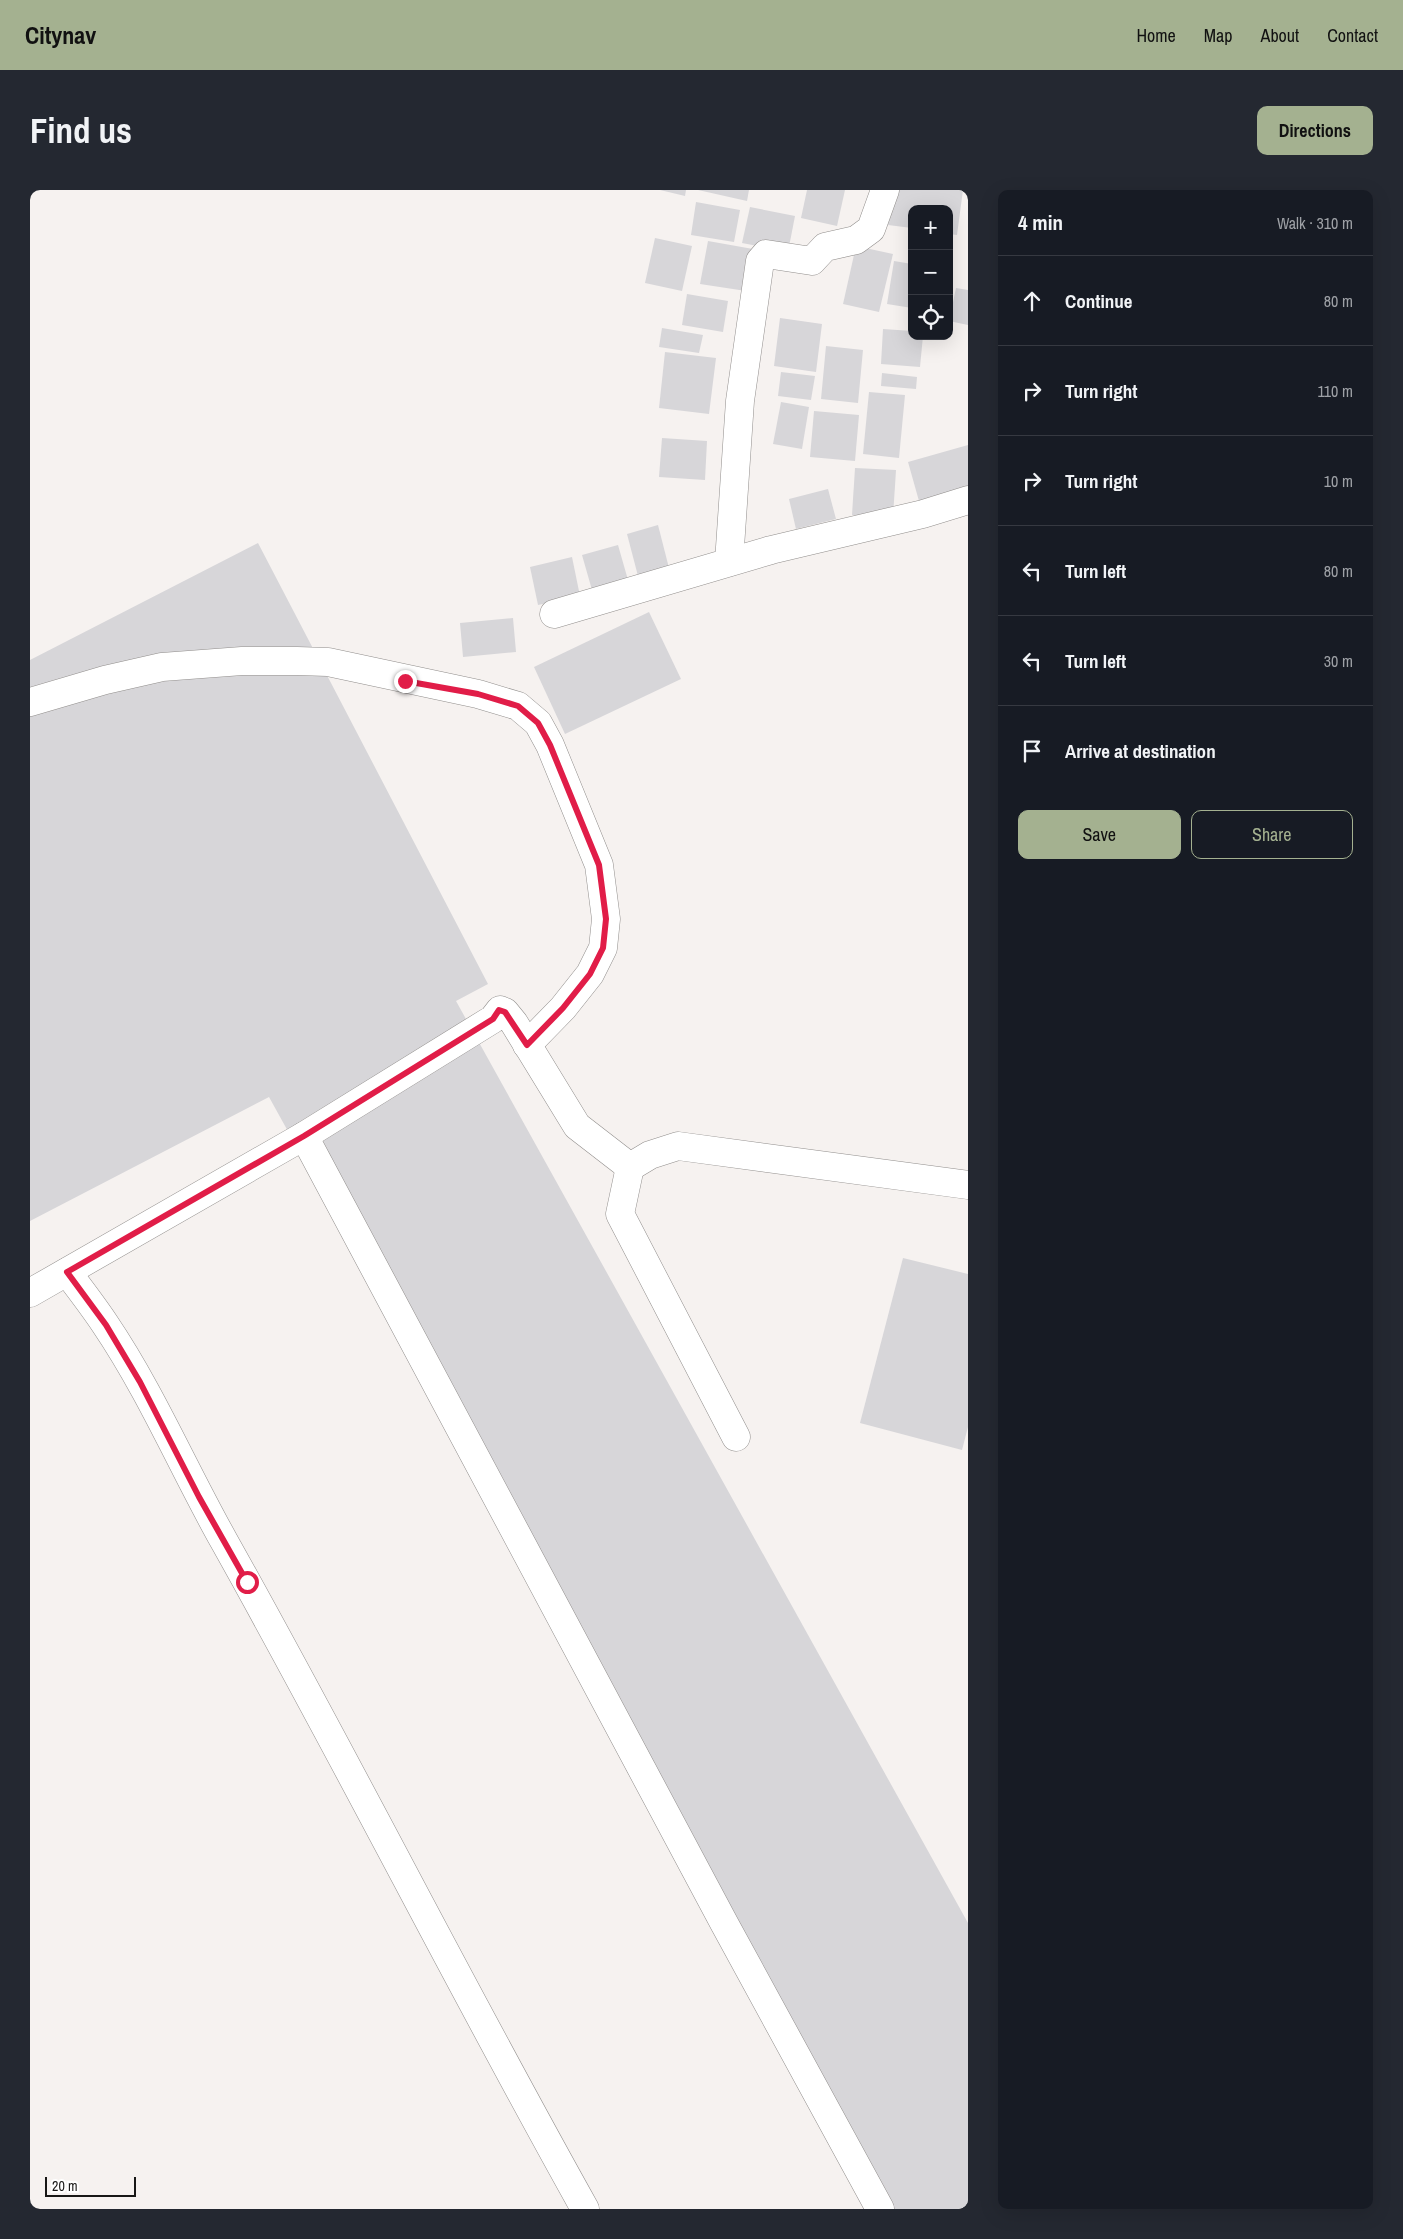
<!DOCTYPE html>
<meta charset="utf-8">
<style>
body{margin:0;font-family:"Archivo Narrow",sans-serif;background:#242831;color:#f1f3f6}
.controls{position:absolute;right:15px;top:15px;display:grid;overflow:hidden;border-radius:10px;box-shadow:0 5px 20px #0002}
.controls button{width:45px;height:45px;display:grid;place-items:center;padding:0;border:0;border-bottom:1px solid #363941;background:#171b24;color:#f1f3f6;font:25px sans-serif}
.scale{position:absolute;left:15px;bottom:12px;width:91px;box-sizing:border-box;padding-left:5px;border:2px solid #181716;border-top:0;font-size:14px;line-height:18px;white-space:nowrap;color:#181716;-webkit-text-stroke:4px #fff;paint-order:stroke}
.stop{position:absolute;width:15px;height:15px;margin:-11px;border:4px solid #e11d48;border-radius:50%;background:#fff}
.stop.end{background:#e11d48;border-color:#fff;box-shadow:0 1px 5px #0008}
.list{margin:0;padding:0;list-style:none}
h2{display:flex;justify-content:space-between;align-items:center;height:65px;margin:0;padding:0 20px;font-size:21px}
h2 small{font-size:16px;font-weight:400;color:#9ea1a6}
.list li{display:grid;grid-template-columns:32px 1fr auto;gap:15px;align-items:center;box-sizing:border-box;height:90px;padding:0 20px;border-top:1px solid #363941}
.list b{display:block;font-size:19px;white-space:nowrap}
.list em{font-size:16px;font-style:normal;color:#9ea1a6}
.actions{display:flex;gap:10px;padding:15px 20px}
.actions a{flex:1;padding:11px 0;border:1px solid #a4b190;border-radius:10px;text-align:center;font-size:18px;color:#a4b190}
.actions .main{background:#a4b190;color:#111}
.icon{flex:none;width:28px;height:28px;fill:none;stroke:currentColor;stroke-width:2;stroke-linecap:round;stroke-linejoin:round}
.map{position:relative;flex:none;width:938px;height:2019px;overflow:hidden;border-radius:10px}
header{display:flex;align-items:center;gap:30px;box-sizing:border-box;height:70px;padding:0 25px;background:#a4b190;color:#111}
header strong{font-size:24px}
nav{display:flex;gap:28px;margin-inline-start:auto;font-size:18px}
.intro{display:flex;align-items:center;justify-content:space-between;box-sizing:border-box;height:120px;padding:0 30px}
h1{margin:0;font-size:35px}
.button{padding:12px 22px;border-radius:10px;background:#a4b190;color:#111;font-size:18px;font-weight:700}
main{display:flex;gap:30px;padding:0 30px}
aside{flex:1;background:#171b24;border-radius:10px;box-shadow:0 5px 20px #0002}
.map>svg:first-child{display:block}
.building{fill:#d7d6d9}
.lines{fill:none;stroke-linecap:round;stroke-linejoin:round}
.minor-casing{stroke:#918e8c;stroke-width:29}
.minor{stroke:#fff;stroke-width:28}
.route{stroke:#e11d48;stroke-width:6}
</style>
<header>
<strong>Citynav</strong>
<nav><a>Home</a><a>Map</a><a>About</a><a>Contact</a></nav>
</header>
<div class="intro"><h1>Find us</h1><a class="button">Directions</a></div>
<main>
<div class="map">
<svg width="938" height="2019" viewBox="0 0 938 2019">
<rect width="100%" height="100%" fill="#f6f2f0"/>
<g class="building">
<path d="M 630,0 L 656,0 L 655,6 Z"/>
<path d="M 668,0 L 719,0 L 717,11 Z"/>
<path d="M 777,0 L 815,0 L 807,36 L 771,28 Z"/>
<path d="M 863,0 L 933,0 L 927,45 L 919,44 L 919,19 L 882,19 L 882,38 L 858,35 Z"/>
<path d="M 666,12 L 710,20 L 704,52 L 661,45 Z"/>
<path d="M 720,17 L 765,26 L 758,62 L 712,53 Z"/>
<path d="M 625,48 L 662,56 L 652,101 L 615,93 Z"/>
<path d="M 678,51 L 723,59 L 716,101 L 670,94 Z"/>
<path d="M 826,56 L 863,64 L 849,122 L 813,114 Z"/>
<path d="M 864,71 L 882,74 L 882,118 L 857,114 Z"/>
<path d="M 926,98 L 938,100 L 938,135 L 919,131 Z"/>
<path d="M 657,104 L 698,111 L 693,142 L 652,135 Z"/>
<path d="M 750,128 L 792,134 L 786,182 L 744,176 Z"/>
<path d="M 632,138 L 673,145 L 669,163 L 629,157 Z"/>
<path d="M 853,139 L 882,141 L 882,146 L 893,146 L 890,177 L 851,174 Z"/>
<path d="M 796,156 L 833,160 L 828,213 L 791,209 Z"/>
<path d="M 635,162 L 686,168 L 679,224 L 629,218 Z"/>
<path d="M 751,182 L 785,186 L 781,210 L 748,206 Z"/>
<path d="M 852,183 L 887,187 L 886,199 L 851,196 Z"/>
<path d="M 839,202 L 875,205 L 869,268 L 833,264 Z"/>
<path d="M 751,212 L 779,217 L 772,259 L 743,254 Z"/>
<path d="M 784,221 L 829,225 L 825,271 L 780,267 Z"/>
<path d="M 632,248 L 677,251 L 675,290 L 629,287 Z"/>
<path d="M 938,255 L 938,297 L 889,311 L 878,272 Z"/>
<path d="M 825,278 L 866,280 L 863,327 L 822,325 Z"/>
<path d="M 798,299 L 806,329 L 766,339 L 759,309 Z"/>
<path d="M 628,335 L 639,378 L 608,386 L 597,344 Z"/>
<path d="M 228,353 L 458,794 L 426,811 L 938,1733 L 938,2019 L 855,2019 L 239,907 L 0,1031 L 0,470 Z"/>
<path d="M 588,355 L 598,390 L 562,400 L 552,365 Z"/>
<path d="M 542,367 L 550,406 L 508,415 L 500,377 Z"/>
<path d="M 619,422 L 651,489 L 535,544 L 504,477 Z"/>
<path d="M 483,428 L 486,462 L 433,467 L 430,433 Z"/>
<path d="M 873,1068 L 938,1084 L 938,1237 L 932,1260 L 830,1233 Z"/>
</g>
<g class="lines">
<defs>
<g id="minor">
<path d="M 699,372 L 710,211 L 730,71 L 736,64 L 782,71 L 795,57 L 826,50 L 841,39 L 855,0"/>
<path d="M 524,424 L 741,360 L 893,324 L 938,310"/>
<path d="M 0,512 L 75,490 L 132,477 L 212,471 L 267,471 L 298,472 L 448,504 L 488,516 L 508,533 L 520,555 L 569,675 L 576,729 L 573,758 L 560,784 L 533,818 L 497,855"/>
<path d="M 274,946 L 694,1733 L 850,2019"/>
<path d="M 600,977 L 590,1024 L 706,1247"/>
<path d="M 37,1082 C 50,1099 63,1116 75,1134 C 121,1202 154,1280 194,1351 C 318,1572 431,1798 555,2019"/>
<path d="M 0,1103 L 274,946 L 463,829 L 470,820 L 475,822 L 484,833 L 547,936 L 600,977 L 620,965 L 648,956 L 938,995"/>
</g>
</defs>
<use href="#minor" class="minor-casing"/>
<use href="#minor" class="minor"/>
</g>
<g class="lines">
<path class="route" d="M 217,1392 L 169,1307 L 110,1192 L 76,1135 L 37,1082 L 274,946 L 463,829 L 469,820 L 475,822 L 497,855 L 533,818 L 560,784 L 573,758 L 576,729 L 569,675 L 520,555 L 508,533 L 488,516 L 448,504 L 375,491"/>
</g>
</svg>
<div class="controls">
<button>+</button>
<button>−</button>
<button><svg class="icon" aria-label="locate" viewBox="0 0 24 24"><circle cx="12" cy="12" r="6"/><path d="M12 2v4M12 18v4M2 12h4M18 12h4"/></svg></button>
</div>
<div class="scale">20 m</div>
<div class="stop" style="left:217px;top:1392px"></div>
<div class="stop end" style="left:375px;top:491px"></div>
</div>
<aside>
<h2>4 min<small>Walk · 310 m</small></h2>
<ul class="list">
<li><svg class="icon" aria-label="ahead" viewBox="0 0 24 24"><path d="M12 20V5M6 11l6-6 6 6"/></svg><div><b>Continue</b></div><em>80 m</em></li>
<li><svg class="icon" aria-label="right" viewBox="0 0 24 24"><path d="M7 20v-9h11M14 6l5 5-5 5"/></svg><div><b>Turn right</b></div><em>110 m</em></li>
<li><svg class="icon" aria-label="right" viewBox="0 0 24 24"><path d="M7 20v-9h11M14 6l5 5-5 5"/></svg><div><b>Turn right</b></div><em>10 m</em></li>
<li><svg class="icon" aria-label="left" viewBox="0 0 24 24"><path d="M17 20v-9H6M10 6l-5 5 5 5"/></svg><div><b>Turn left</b></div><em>80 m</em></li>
<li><svg class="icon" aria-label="left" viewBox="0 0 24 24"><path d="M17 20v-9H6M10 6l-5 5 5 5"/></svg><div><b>Turn left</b></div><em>30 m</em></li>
<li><svg class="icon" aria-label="arrive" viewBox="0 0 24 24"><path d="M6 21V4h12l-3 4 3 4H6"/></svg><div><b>Arrive at destination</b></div></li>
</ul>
<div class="actions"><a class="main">Save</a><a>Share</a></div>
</aside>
</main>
